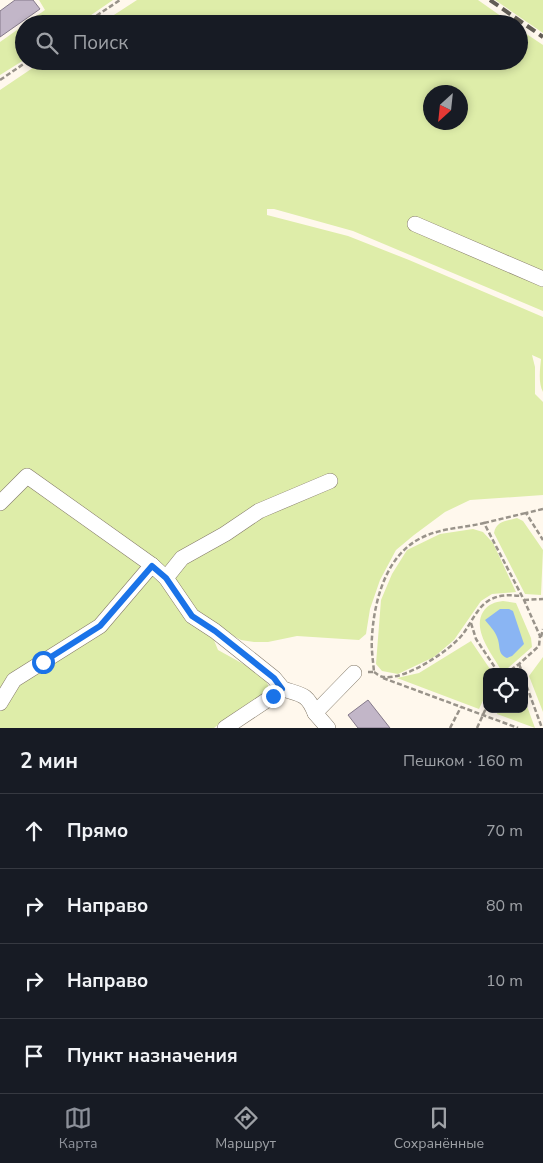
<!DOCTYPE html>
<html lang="ru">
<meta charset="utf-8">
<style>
body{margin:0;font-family:"Nunito Sans",sans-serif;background:#20242c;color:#f1f3f6}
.controls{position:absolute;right:15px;bottom:15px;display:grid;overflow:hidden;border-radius:10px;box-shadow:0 2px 8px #0003}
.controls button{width:45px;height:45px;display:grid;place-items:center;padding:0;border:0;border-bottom:1px solid #363941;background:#171b24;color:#f1f3f6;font:25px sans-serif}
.compass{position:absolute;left:423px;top:85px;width:45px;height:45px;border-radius:50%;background:#171b24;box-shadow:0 2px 8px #0003;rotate:207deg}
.stop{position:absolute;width:15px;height:15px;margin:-11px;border:4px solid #1a73e8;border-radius:50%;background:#fff}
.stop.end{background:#1a73e8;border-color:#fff;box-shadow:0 1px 5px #0008}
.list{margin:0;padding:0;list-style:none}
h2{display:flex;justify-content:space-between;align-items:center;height:65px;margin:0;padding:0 20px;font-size:21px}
h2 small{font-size:16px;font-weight:400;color:#9ea1a6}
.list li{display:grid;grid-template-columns:32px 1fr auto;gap:15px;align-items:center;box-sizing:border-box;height:75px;padding:0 20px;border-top:1px solid #363941}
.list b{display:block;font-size:19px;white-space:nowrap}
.list em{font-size:16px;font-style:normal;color:#9ea1a6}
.icon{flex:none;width:28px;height:28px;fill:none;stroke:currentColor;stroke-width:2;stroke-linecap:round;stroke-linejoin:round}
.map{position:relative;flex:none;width:543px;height:728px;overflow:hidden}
.search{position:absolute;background:#171b24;box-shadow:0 2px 8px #0003;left:15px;right:15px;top:15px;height:55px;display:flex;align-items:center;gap:12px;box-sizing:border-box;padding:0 18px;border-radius:28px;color:#9ea1a6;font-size:19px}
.sheet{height:365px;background:#171b24}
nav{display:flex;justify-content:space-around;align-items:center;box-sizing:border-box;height:70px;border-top:1px solid #363941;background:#171b24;font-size:14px;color:#9ea1a6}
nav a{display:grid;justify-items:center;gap:2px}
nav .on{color:#8c9099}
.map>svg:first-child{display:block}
.green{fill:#deeda9;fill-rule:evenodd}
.water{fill:#8ab5f3}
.building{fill:#c2b6c8;stroke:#84798a}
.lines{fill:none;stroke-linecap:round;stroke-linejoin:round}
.minor-casing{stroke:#847a69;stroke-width:16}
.path{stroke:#99938a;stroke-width:2.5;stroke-dasharray:5 2.5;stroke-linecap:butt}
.minor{stroke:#fff;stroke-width:15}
.rail{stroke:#625d55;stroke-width:4;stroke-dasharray:10 5;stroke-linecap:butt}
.route{stroke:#1a73e8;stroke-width:6}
</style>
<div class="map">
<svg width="543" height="728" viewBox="0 0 543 728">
<rect width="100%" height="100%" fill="#fff8ed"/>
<g class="green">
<path d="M 39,0 L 113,0 L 78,24 L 25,24 L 45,10 Z"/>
<path d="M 137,0 L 478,0 L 512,24 L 100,24 Z"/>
<path d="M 495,0 L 543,0 L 543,33 Z"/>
<path d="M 24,25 L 24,60 L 0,75 L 0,42 Z"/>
<path d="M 519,29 L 543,45 L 543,311 L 353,231 L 274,209 L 267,209 L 267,215 L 348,236 L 409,260 L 543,317 L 543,392 C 538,383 540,369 541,359 L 532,355 L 535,367 L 535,394 L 543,402 L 543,495 L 470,500 L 445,512 L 414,535 L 396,550 L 380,580 L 370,609 L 366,634 L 359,640 L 297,636 L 268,642 L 254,642 L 241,640 L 217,627 L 211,633 L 218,650 L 263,675 L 271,691 L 234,713 L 214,728 L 0,728 L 0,90 L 43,61 L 519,61 ZM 430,92 L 460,92 L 460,122 L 430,122 Z"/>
<path d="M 517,518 L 523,521 L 543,550 L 541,595 L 525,594 L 494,533 C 496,521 506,521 517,518 Z"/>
<path d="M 473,529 L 483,532 L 493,543 L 516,592 L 492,594 L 481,601 L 454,640 L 434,657 L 398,674 L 382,671 L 376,664 L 381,600 L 392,574 L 407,550 L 440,534 Z"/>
<path d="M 503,601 L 516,603 L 531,638 L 532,647 L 507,669 L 501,670 C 492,654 472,630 483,612 C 488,604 495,602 503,601 Z"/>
<path d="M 471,641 L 492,672 L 487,672 L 487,692 L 479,709 L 397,678 L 419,673 Z"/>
<path d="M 543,657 L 543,712 L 529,676 Z"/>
<path d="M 524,698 L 535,728 L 497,714 L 498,709 L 524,709 Z"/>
</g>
<path class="water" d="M 500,609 L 509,609 L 513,611 L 524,644 L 512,656 L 507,658 C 497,654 501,646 497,637 C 495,631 489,625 485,620 Z"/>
<g class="building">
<path d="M 15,0 L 33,0 L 40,9 L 0,37 L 0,11 Z"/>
<path d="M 368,700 L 390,728 L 358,728 L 348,715 Z"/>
</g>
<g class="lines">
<defs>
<g id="minor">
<path d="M 415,224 L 543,279"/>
<path d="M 0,503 L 27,476 L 152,565"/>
<path d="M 283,689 C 301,695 307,693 315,713"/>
<path d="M 0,703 L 14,680 L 100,626 L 152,565 L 166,578"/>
<path d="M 225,728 L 273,696 L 283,689 L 274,678 L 215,631 L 192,616 L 166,578 L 182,558 L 225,534 L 259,511 L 330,481"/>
<path d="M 328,728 L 315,713 L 354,673"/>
</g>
</defs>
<use href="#minor" class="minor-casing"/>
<g class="path">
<path d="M 84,24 L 120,0"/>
<path d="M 0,80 L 28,61"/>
<path d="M 543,509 L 526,513 L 543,540"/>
<path d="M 484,523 L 526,513"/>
<path d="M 524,600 L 543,599"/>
<path d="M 471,623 L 476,639 L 498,672"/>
<path d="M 541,637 L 543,629"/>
<path d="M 519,664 L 522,672"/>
<path d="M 368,672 L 374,672 C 373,660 371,648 372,637 C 374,601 386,555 421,538 C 440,528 463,528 484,523 L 524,600 L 540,636 L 539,646 L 519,664 L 508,672"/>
<path d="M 374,672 C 377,674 380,677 384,677 C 406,680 449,651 463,634 C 471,623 477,608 488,601 C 499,594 509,595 521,596"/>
<path d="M 383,678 L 518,728"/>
<path d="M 524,679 L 542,728"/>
<path d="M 450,728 L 461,707"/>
<path d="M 477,728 L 487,706"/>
</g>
<use href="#minor" class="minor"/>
<path class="rail" d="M 490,0 L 543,37"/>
</g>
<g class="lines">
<path class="route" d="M 43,662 L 100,626 L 152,566 L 166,578 L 192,616 L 215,631 L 274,678 L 282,689 L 273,696"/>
</g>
</svg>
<div class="controls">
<button><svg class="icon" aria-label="locate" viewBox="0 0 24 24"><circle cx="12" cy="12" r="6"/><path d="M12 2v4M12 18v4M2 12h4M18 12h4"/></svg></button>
</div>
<svg class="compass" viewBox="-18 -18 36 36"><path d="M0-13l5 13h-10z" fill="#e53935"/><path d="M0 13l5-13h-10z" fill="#9ea1a6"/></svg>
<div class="stop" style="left:43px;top:662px"></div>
<div class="stop end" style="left:273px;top:696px"></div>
<div class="search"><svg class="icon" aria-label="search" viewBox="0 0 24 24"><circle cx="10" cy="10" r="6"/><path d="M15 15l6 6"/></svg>Поиск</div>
</div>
<section class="sheet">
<h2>2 мин<small>Пешком · 160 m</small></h2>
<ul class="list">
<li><svg class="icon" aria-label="ahead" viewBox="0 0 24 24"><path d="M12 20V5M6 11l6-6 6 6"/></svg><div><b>Прямо</b></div><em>70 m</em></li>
<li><svg class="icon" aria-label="right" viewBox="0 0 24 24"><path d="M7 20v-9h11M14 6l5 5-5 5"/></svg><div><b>Направо</b></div><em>80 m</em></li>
<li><svg class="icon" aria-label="right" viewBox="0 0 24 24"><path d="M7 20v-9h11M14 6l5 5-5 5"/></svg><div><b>Направо</b></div><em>10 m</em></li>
<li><svg class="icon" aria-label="arrive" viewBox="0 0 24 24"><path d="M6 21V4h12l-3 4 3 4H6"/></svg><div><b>Пункт назначения</b></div></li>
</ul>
</section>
<nav>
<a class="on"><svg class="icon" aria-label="map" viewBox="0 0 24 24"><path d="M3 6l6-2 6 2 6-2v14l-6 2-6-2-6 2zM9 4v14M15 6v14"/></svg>Карта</a>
<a><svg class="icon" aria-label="directions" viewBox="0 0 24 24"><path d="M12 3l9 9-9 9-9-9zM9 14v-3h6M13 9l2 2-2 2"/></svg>Маршрут</a>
<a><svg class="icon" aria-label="saved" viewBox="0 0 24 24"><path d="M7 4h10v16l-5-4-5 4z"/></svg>Сохранённые</a>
</nav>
